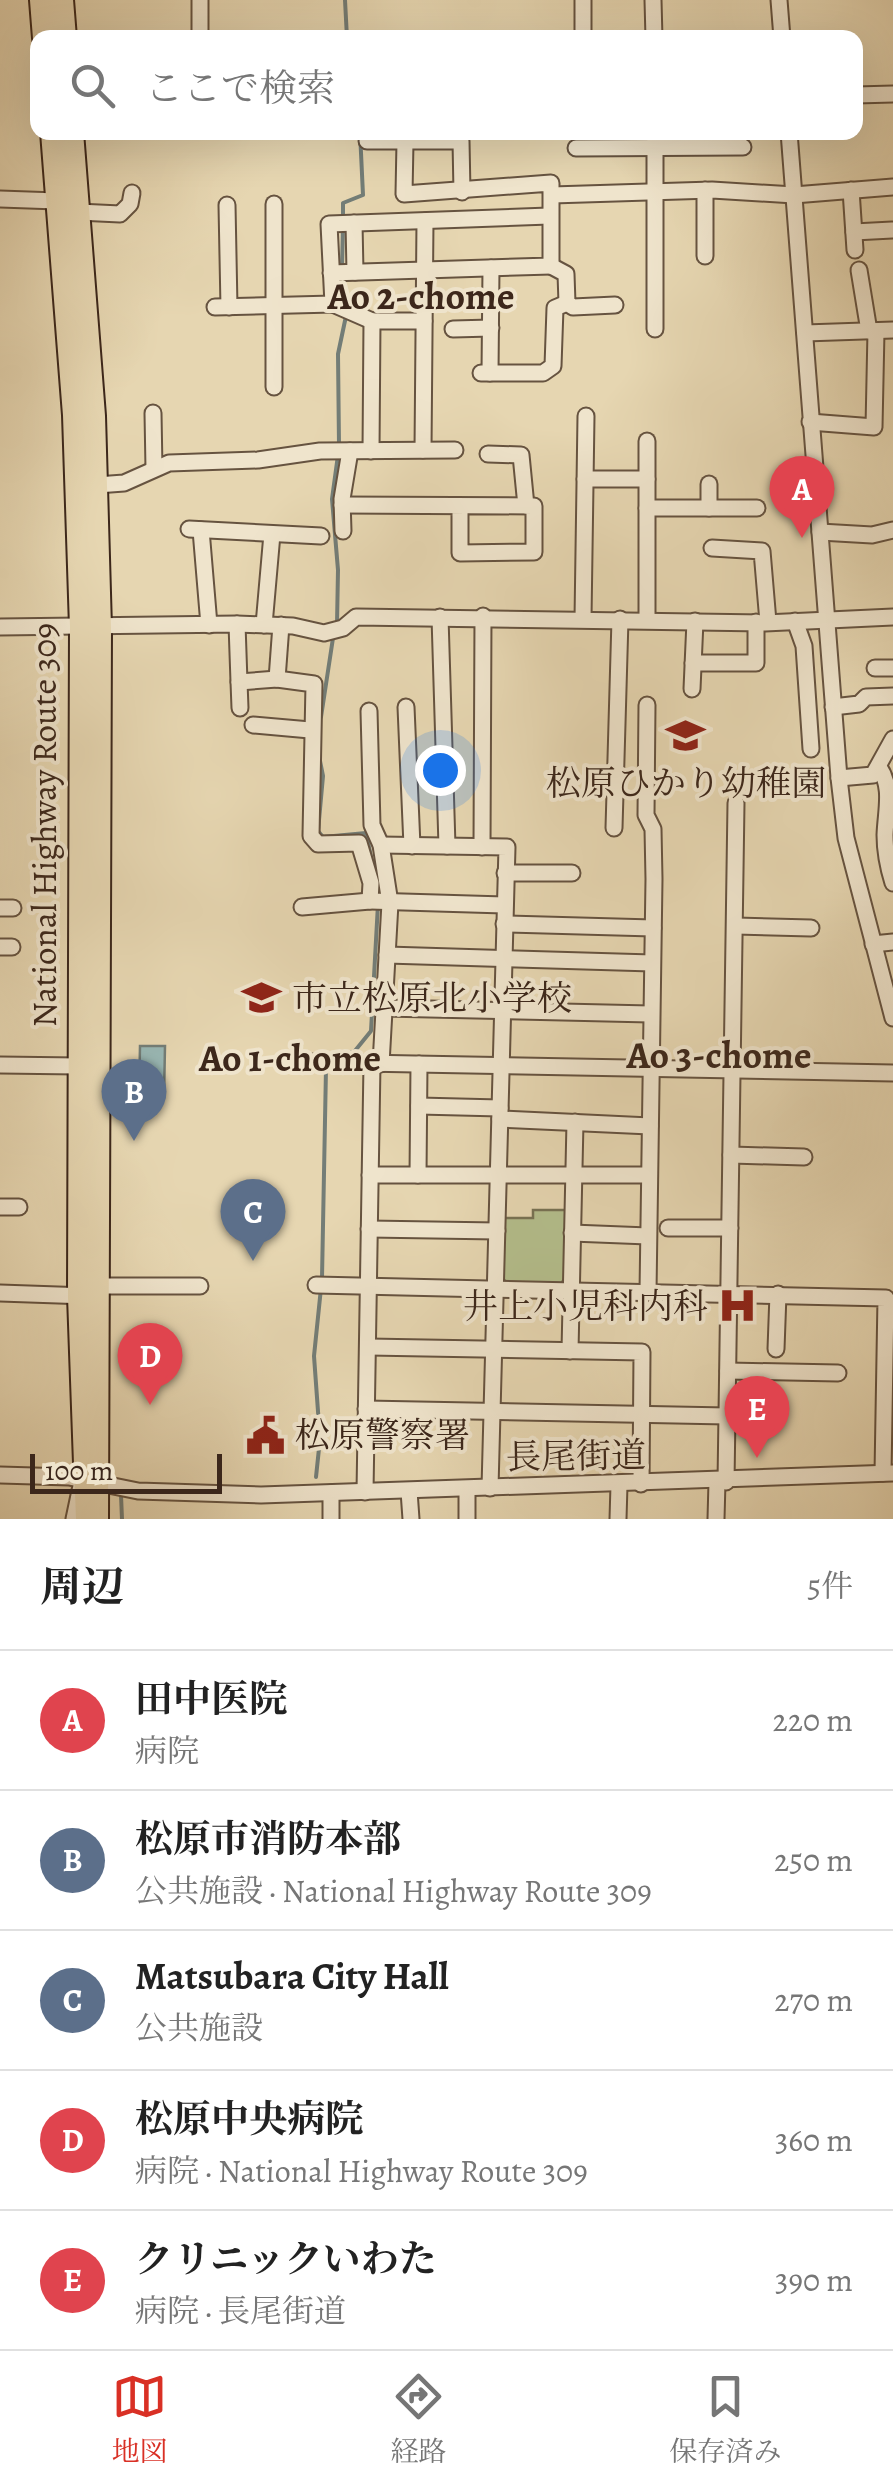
<!DOCTYPE html>
<html lang="ja">
<meta charset="utf-8">
<style>
body{margin:0;font-family:Alegreya,"Noto Serif JP",serif;background:#f6f6f6;color:#222}
.scale{position:absolute;left:30px;bottom:25px;width:192px;box-sizing:border-box;padding-left:10px;border:5px solid #3c271b;border-top:0;font-size:28px;line-height:35px;white-space:nowrap;color:#3c271b;-webkit-text-stroke:8px #efe4cc;paint-order:stroke}
.you{position:absolute;left:440px;top:770px;width:35px;height:35px;margin:-25px;border:8px solid #fff;border-radius:50%;background:#1a73e8;box-shadow:0 0 0 15px #1a73e833}
.badge{display:grid;place-items:center;width:65px;height:65px;border-radius:50%;background:#d93025;color:#fff;font-size:32px;font-weight:700}
.pin{position:absolute;translate:-50% -82px;filter:drop-shadow(0 2px 5px #0008)}
.pin::after{content:'';position:absolute;top:52px;width:35px;height:30px;background:inherit;clip-path:polygon(0 0,100% 0,50% 100%)}
.list{margin:0;padding:0;list-style:none}
h2{display:flex;justify-content:space-between;align-items:center;height:130px;margin:0;padding:0 40px;font-size:42px}
h2 small{font-size:32px;font-weight:400;color:#767676}
.list li{display:grid;grid-template-columns:65px 1fr auto;gap:30px;align-items:center;box-sizing:border-box;height:140px;padding:0 40px;border-top:2px solid #e0e0e0}
.list b{display:block;font-size:38px;white-space:nowrap}
.list p{margin:0;font-size:32px;white-space:nowrap;color:#767676}
.list em{font-size:32px;font-style:normal;color:#767676}
.icon{flex:none;width:55px;height:55px;fill:none;stroke:currentColor;stroke-width:2;stroke-linecap:round;stroke-linejoin:round}
.map{position:relative;flex:none;width:893px;height:1519px;overflow:hidden}
.search{position:absolute;background:#fff;box-shadow:0 10px 40px #0002;left:30px;right:30px;top:30px;height:110px;display:flex;align-items:center;gap:25px;box-sizing:border-box;padding:0 35px;border-radius:20px;color:#767676;font-size:38px}
.sheet{height:830px;background:#fff}
nav{display:flex;justify-content:space-around;align-items:center;box-sizing:border-box;height:140px;border-top:2px solid #e0e0e0;background:#fff;font-size:28px;color:#767676}
nav a{display:grid;justify-items:center;gap:5px}
nav .on{color:#d93025}
.map>svg:first-child{display:block}
.green{fill:#b4be8c;stroke:#787254;stroke-width:2.5}
.water{fill:#98b7b4;stroke:#737d77;stroke-width:2.5}
.lines{fill:none;stroke-linecap:round;stroke-linejoin:round}
.stream{stroke:#737d77;stroke-width:4}
.minor-casing{stroke:#665340;stroke-width:19}
.highway-casing{stroke:#3c271b;stroke-width:26}
.minor{stroke:#efe4cc;stroke-width:15}
.highway{stroke:#e6d6b1;stroke-width:22}
.labels{text-anchor:middle;dominant-baseline:central;stroke-width:8;stroke-linejoin:round;paint-order:stroke}
.poi-label{font-size:35px;fill:#3c271b;stroke:#efe4cc;text-anchor:start}
.street-label{font-size:35px;fill:#3c271b;stroke:#efe4cc}
.neighbourhood-label{font-size:38px;font-weight:bold;fill:#3c271b;stroke:#efe4cc}
</style>
<div class="map">
<svg width="893" height="1519" viewBox="0 0 893 1519">
<rect width="100%" height="100%" fill="#e6d6b1"/>
<filter id="stains"><feTurbulence type="fractalNoise" baseFrequency=".002" numOctaves="4"/><feColorMatrix values="0 0 0 0 .2 0 0 0 0 .09 0 0 0 0 .02 0 0 0 .5 -.17"/></filter>
<radialGradient id="worn" r=".72"><stop offset=".6" stop-color="#630" stop-opacity="0"/><stop offset="1" stop-color="#630" stop-opacity=".3"/></radialGradient>
<path class="green" d="M 533,1210 L 569,1210 L 568,1275 L 561,1283 L 507,1282 L 500,1277 L 501,1218 L 533,1218 Z"/>
<path class="water" d="M 140,1046 L 165,1046 L 164,1097 L 139,1096 Z"/>
<g class="lines">
<g class="stream">
<path d="M 345,0 L 347,38"/>
<path d="M 343,217 L 343,203 L 363,195 L 360,132"/>
<path d="M 342,267 L 343,226"/>
<path d="M 342,276 L 348,306"/>
<path d="M 339,445 L 338,354 L 346,316"/>
<path d="M 337,624 L 338,570 L 332,499 L 338,455"/>
<path d="M 321,717 L 333,638"/>
<path d="M 319,756 L 323,776 L 318,831 L 323,837 L 366,833 L 379,895"/>
<path d="M 326,1058 L 326,1055 L 354,1052 L 371,1031 L 378,904"/>
<path d="M 322,1278 L 326,1068"/>
<path d="M 316,1477 L 320,1439 L 314,1356 L 321,1288"/>
<path d="M 121,1495 L 122,1519"/>
</g>
<defs>
<g id="minor">
<path d="M 583,0 L 583,38"/>
<path d="M 653,0 L 654,38"/>
<path d="M 779,0 L 782,38"/>
<path d="M 200,38 L 200,0"/>
<path d="M 856,95 L 893,94"/>
<path d="M 655,132 L 655,329"/>
<path d="M 789,132 L 839,778 L 846,838 L 893,1018"/>
<path d="M 367,141 L 461,141 L 462,192"/>
<path d="M 576,148 L 743,147"/>
<path d="M 705,190 L 705,256"/>
<path d="M 851,190 L 855,250"/>
<path d="M 552,195 L 712,190 L 794,195 L 893,187"/>
<path d="M 0,199 L 57,201"/>
<path d="M 227,205 L 229,307"/>
<path d="M 78,212 L 120,214 L 130,204 L 132,193"/>
<path d="M 354,223 L 355,272"/>
<path d="M 854,232 L 892,230"/>
<path d="M 551,266 L 566,274 L 567,303 L 573,307 L 615,305"/>
<path d="M 859,270 L 869,331"/>
<path d="M 331,273 L 551,266 L 551,183 L 404,194 L 405,142"/>
<path d="M 333,304 L 372,321"/>
<path d="M 215,307 L 333,304 L 329,224 L 549,216"/>
<path d="M 453,329 L 491,328"/>
<path d="M 805,333 L 893,330"/>
<path d="M 481,373 L 543,373 L 553,366 L 555,308 L 567,303"/>
<path d="M 490,373 L 491,268"/>
<path d="M 274,387 L 274,204"/>
<path d="M 153,413 L 154,469"/>
<path d="M 810,422 L 874,427 L 876,331"/>
<path d="M 647,441 L 647,620"/>
<path d="M 423,450 L 425,221"/>
<path d="M 371,451 L 372,321 L 424,321"/>
<path d="M 488,454 L 521,455 L 526,506"/>
<path d="M 585,479 L 647,479"/>
<path d="M 709,484 L 709,508"/>
<path d="M 97,485 L 124,483 L 169,463 L 258,460 L 320,451 L 455,450"/>
<path d="M 342,505 L 534,506 L 534,552 L 460,553 L 460,507"/>
<path d="M 647,508 L 757,508"/>
<path d="M 189,529 L 321,536"/>
<path d="M 201,530 L 209,625"/>
<path d="M 343,531 L 342,499 L 350,451"/>
<path d="M 820,532 L 872,535 L 893,530"/>
<path d="M 712,548 L 762,551 L 768,622"/>
<path d="M 440,617 L 447,846"/>
<path d="M 583,619 L 586,416"/>
<path d="M 795,621 L 804,646 L 811,749"/>
<path d="M 237,624 L 239,682 L 277,679 L 314,684 L 311,836 L 318,844 L 359,843 L 371,883 L 370,901 L 504,905"/>
<path d="M 264,625 L 272,534"/>
<path d="M 0,627 L 237,624 L 293,626 L 324,633 L 343,628 L 356,617 L 765,623 L 893,617"/>
<path d="M 693,663 L 756,663 L 756,622"/>
<path d="M 875,668 L 893,668"/>
<path d="M 277,679 L 281,625"/>
<path d="M 239,682 L 240,708"/>
<path d="M 692,689 L 695,621"/>
<path d="M 647,705 L 646,815 L 653,829 L 654,879 L 648,1292"/>
<path d="M 406,707 L 412,846"/>
<path d="M 833,707 L 859,704 L 866,697 L 893,696"/>
<path d="M 369,711 L 372,825 L 381,845 L 390,903 L 381,1064"/>
<path d="M 253,725 L 310,730"/>
<path d="M 879,767 C 893,788 886,809 885,835 C 885,851 888,867 893,883"/>
<path d="M 839,778 L 873,775 L 893,739"/>
<path d="M 614,828 L 620,619"/>
<path d="M 381,845 L 507,847 L 490,1488"/>
<path d="M 482,847 L 483,616"/>
<path d="M 505,873 L 572,873"/>
<path d="M 302,907 L 370,901"/>
<path d="M 0,908 L 13,908"/>
<path d="M 504,924 L 653,928"/>
<path d="M 736,926 L 811,928"/>
<path d="M 873,944 L 893,942"/>
<path d="M 0,947 L 12,947"/>
<path d="M 387,955 L 652,963"/>
<path d="M 384,1008 L 650,1014"/>
<path d="M 308,1062 L 893,1073"/>
<path d="M 0,1065 L 78,1066"/>
<path d="M 419,1106 L 500,1108"/>
<path d="M 500,1119 L 650,1126"/>
<path d="M 731,1155 L 804,1157"/>
<path d="M 370,1175 L 649,1175"/>
<path d="M 418,1175 L 419,1064"/>
<path d="M 0,1207 L 19,1207"/>
<path d="M 668,1228 L 730,1228"/>
<path d="M 369,1229 L 497,1231"/>
<path d="M 572,1233 L 648,1236"/>
<path d="M 316,1285 L 886,1298 L 883,1473"/>
<path d="M 101,1286 L 200,1286"/>
<path d="M 0,1293 L 87,1296"/>
<path d="M 369,1347 L 642,1352 L 641,1484"/>
<path d="M 776,1349 L 778,1294"/>
<path d="M 570,1351 L 575,1122"/>
<path d="M 728,1371 L 838,1373"/>
<path d="M 366,1409 L 727,1416"/>
<path d="M 0,1475 L 69,1477 L 138,1491 L 261,1495 L 893,1473"/>
<path d="M 726,1482 L 736,803"/>
<path d="M 467,1489 L 467,1519"/>
<path d="M 409,1491 L 411,1519"/>
<path d="M 365,1492 L 372,1064"/>
<path d="M 331,1493 L 331,1519"/>
<path d="M 74,1519 L 82,1481"/>
<path d="M 618,1519 L 619,1485"/>
<path d="M 716,1519 L 717,1482"/>
</g>
<g id="highway">
<path d="M 41,0 L 44,38"/>
<path d="M 62,0 L 65,38"/>
<path d="M 52,132 L 74,415 L 81,627 L 79,1296 L 87,1519"/>
<path d="M 72,132 L 94,416 L 100,628 L 97,1519"/>
</g>
</defs>
<use href="#minor" class="minor-casing"/>
<use href="#highway" class="highway-casing"/>
<use href="#minor" class="minor"/>
<use href="#highway" class="highway"/>
</g>
<defs>
<symbol id="school-bare" viewBox="-9 -9 18 18"><path d="M0-5L7-2L0 1L-7-2ZM-4 1L0 2.5L4 1V4Q0 6-4 4Z" fill="#8f2418" stroke="#efe4cc" stroke-width="2.5" paint-order="stroke"/></symbol>
<symbol id="hospital-bare" viewBox="-9 -9 18 18"><path d="M-5-5h3v3.5h4V-5h3V5h-3V1.5h-4V5h-3Z" fill="#8f2418" stroke="#efe4cc" stroke-width="2.5" paint-order="stroke"/></symbol>
<symbol id="civic-bare" viewBox="-9 -9 18 18"><path d="M-.6-6.5H3V-4.5H.6V-3L4-1V1h2V6H-6V1h2V-1L-.6-3ZM-1.2 2.5V6h2.4V2.5Z" fill="#8f2418" stroke="#efe4cc" stroke-width="2.5" paint-order="stroke"/></symbol>
</defs>
<g fill-rule="evenodd">
<use href="#school-bare" x="658" y="708" width="55" height="55"/>
<use href="#school-bare" x="234" y="970" width="55" height="55"/>
<use href="#hospital-bare" x="710" y="1278" width="55" height="55"/>
<use href="#civic-bare" x="238" y="1408" width="55" height="55"/>
</g>
<g class="labels">
<g class="poi-label">
<text x="686" y="783" text-anchor="middle">松原ひかり幼稚園</text>
<text x="292" y="998">市立松原北小学校</text>
<text x="708" y="1306" text-anchor="end">井上小児科内科</text>
<text x="295" y="1435">松原警察署</text>
</g>
<g class="street-label">
<text transform="translate(44 825) rotate(-90)">National Highway Route 309</text>
<text transform="translate(576 1456) rotate(-1)">長尾街道</text>
</g>
<g class="neighbourhood-label">
<text x="421" y="296">Ao 2-chome</text>
<text x="719" y="1055">Ao 3-chome</text>
<text x="290" y="1058">Ao 1-chome</text>
</g>
</g>
<rect width="100%" height="100%" filter="url(#stains)"/>
<rect width="100%" height="100%" fill="url(#worn)"/>
</svg>
<div class="scale">100 m</div>
<div class="you"></div>
<div class="pin badge" style="left:802px;top:538px;background:#e0444e">A</div>
<div class="pin badge" style="left:134px;top:1141px;background:#5c6f8a">B</div>
<div class="pin badge" style="left:253px;top:1261px;background:#5c6f8a">C</div>
<div class="pin badge" style="left:150px;top:1405px;background:#e0444e">D</div>
<div class="pin badge" style="left:757px;top:1458px;background:#e0444e">E</div>
<div class="search"><svg class="icon" aria-label="search" viewBox="0 0 24 24"><circle cx="10" cy="10" r="6"/><path d="M15 15l6 6"/></svg>ここで検索</div>
</div>
<section class="sheet">
<h2>周辺<small>5件</small></h2>
<ul class="list">
<li><span class="badge" style="background:#e0444e">A</span><div><b>田中医院</b><p>病院</p></div><em>220 m</em></li>
<li><span class="badge" style="background:#5c6f8a">B</span><div><b>松原市消防本部</b><p>公共施設 · National Highway Route 309</p></div><em>250 m</em></li>
<li><span class="badge" style="background:#5c6f8a">C</span><div><b>Matsubara City Hall</b><p>公共施設</p></div><em>270 m</em></li>
<li><span class="badge" style="background:#e0444e">D</span><div><b>松原中央病院</b><p>病院 · National Highway Route 309</p></div><em>360 m</em></li>
<li><span class="badge" style="background:#e0444e">E</span><div><b>クリニックいわた</b><p>病院 · 長尾街道</p></div><em>390 m</em></li>
</ul>
</section>
<nav>
<a class="on"><svg class="icon" aria-label="map" viewBox="0 0 24 24"><path d="M3 6l6-2 6 2 6-2v14l-6 2-6-2-6 2zM9 4v14M15 6v14"/></svg>地図</a>
<a><svg class="icon" aria-label="directions" viewBox="0 0 24 24"><path d="M12 3l9 9-9 9-9-9zM9 14v-3h6M13 9l2 2-2 2"/></svg>経路</a>
<a><svg class="icon" aria-label="saved" viewBox="0 0 24 24"><path d="M7 4h10v16l-5-4-5 4z"/></svg>保存済み</a>
</nav>
